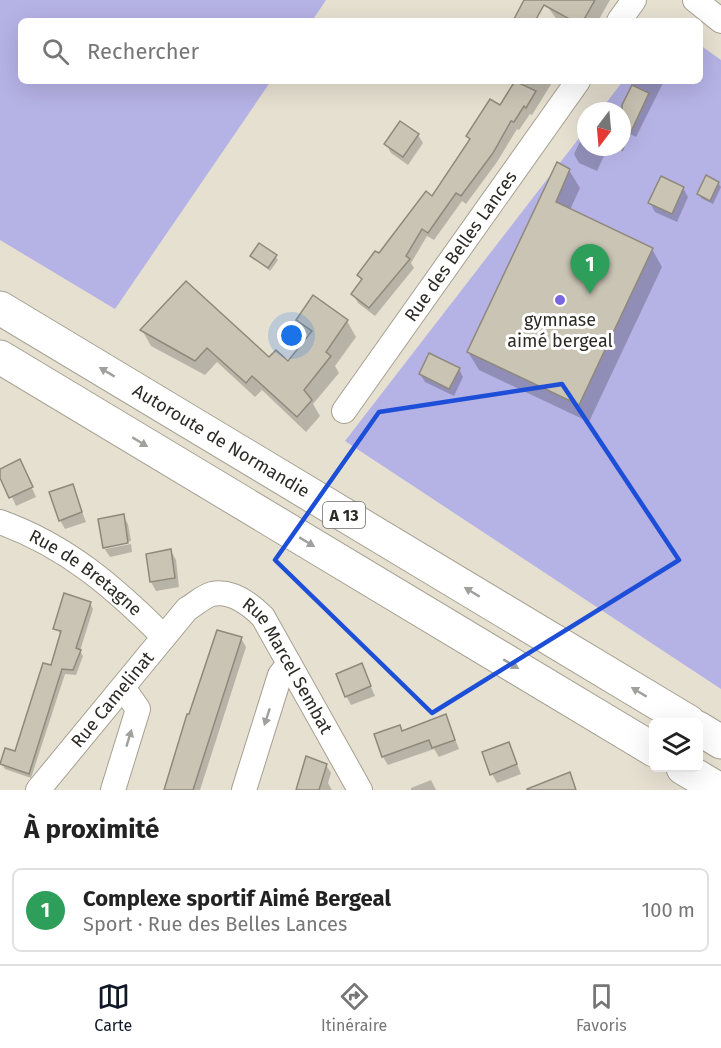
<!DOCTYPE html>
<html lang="fr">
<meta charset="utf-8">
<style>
body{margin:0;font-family:"Fira Sans",sans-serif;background:#f6f6f6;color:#222}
.controls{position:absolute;right:18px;bottom:18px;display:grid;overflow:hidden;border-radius:9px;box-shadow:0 6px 24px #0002}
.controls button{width:54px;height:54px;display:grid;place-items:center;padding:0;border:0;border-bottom:2px solid #e0e0e0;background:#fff;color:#222;font:30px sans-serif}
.compass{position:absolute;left:577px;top:102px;width:54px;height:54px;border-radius:50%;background:#fff;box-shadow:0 6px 24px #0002;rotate:196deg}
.you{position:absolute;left:292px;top:336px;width:21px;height:21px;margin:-15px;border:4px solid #fff;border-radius:50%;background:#1a73e8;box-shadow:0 0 0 9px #1a73e833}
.badge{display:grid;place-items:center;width:39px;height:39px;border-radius:50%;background:#111827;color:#fff;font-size:20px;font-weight:700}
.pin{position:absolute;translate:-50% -50px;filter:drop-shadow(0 2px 3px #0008)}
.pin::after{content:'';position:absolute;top:32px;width:21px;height:18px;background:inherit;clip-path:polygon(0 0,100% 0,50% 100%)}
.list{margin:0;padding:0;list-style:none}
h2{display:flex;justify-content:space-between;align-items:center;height:78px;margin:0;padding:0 24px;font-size:26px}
h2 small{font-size:20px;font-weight:400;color:#767676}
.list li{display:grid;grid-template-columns:39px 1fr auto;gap:18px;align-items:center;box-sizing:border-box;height:84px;margin:0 12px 12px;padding:0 12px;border:2px solid #e0e0e0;border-radius:9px}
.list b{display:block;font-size:22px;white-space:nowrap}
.list p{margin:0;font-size:20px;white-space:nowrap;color:#767676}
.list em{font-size:20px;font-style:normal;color:#767676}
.icon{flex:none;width:33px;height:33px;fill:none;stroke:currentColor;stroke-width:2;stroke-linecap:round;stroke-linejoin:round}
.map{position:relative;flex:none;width:721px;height:790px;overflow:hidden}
.search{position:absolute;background:#fff;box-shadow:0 6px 24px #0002;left:18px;right:18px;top:18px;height:66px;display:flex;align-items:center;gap:15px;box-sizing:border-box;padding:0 21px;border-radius:9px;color:#767676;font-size:22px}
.sheet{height:174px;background:#fff}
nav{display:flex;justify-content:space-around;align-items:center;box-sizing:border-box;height:84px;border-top:2px solid #e0e0e0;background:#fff;font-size:16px;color:#767676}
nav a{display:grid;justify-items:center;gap:3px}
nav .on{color:#111827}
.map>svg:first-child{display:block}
.green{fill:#b5b2e5}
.shadow{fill:#0003}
.building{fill:#cac4b5;stroke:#8f897b;stroke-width:1.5}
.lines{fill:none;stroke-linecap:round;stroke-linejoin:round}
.minor-casing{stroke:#a5a091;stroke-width:26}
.motorway-casing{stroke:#a5a091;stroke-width:35}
.minor{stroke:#fff;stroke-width:24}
.motorway{stroke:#fff;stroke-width:33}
.oneway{fill:#a0a09d}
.marked{fill:none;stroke:#1d4ed8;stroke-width:4.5;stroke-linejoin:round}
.poi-dot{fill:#7966e1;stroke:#fff;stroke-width:2}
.labels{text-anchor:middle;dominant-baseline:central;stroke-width:6;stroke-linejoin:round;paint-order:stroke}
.shield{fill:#fff;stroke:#6c6b66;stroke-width:1.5}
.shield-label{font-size:16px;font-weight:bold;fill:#2d2b25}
.street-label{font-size:18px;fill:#2d2b25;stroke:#fff}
.poi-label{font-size:18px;fill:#2d2b25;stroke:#fff}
</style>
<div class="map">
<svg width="721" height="790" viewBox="0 0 721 790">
<rect width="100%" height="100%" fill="#e6e0d1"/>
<g class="green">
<path d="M 0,0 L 326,0 L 312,21 L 21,21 L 21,81 L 271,81 L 115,309 L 0,240 Z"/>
<path d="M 700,45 L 721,60 L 721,689 L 345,441 L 586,129 L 586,147 L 622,147 L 622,111 L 600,111 L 623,81 L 700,81 Z"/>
</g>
<g class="shadow">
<path d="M 551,0 L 610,0 L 598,21 L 558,21 L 547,6 Z"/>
<path d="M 517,81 L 524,85 L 526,81 L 553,81 L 532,115 L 530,114 L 519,130 L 517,129 L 497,162 L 466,204 L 462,201 L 434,240 L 427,236 L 411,263 L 414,268 L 375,316 L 358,303 L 353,294 L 362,281 L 358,275 L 432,198 L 471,141 L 468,136 L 501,108 Z"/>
<path d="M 635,81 L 664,81 L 636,137 L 622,130 L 621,111 Z"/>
<path d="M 586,129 L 586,147 L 608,147 L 597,171 L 579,163 L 574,154 Z"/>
<path d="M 418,135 L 423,143 L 408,165 L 391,153 L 386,144 Z"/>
<path d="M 569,170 L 580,188 L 570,210 L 652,249 L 662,267 L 589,422 L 479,370 L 468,352 Z"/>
<path d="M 718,183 L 721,187 L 713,204 L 701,198 L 699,194 Z"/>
<path d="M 683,188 L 688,197 L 677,222 L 655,212 L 650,203 Z"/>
<path d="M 252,256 L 275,256 L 278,260 L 270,271 Z"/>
<path d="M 297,320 L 347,321 L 356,337 L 335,366 L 339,373 L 313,404 L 320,416 L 306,432 L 262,390 L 255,397 L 217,362 L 205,375 L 151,346 L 142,330 L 288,363 L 309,337 Z"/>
<path d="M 459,369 L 463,377 L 454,396 L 425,382 L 420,374 Z"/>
<path d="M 0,470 L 24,470 L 36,497 L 16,506 Z"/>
<path d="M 72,486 L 86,522 L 65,529 L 60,520 Z"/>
<path d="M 123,516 L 128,524 L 131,541 L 105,546 L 105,549 L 131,544 L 132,552 L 110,557 L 104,548 Z"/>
<path d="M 171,551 L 176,560 L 179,587 L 156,591 L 151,582 Z"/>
<path d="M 90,603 L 93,609 L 80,651 L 83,656 L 76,675 L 65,674 L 31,778 L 5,769 L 2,764 L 16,753 L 52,667 L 62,635 L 55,628 Z"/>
<path d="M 241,638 L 246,647 L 200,790 L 165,790 Z"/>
<path d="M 361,665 L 375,696 L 351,705 L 346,696 Z"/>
<path d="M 446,716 L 459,749 L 439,757 L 434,749 L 388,765 L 383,757 L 400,727 L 403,733 Z"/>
<path d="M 509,744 L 521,774 L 497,783 L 492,774 Z"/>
<path d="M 326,765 L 331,773 L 328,783 L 332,790 L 297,790 Z"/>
<path d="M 431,780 L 436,790 L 411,790 L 411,788 Z"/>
</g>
<g class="building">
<path d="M 524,0 L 595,0 L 583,21 L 573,21 L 544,5 L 535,21 L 513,21 Z"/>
<path d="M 515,81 L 536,91 L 526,108 L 524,106 L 514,122 L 511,121 L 493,153 L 461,196 L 456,193 L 428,233 L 422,229 L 406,256 L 410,259 L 369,308 L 351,294 L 362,279 L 357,275 L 375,251 L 379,253 L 426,191 L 432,196 L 470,139 L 466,136 L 490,99 L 500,105 Z"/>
<path d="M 632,85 L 649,93 L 622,151 L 622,105 Z"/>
<path d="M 400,121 L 419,134 L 403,157 L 384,144 Z"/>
<path d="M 557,162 L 570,169 L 556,202 L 653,248 L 579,405 L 467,352 Z"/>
<path d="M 706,175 L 719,182 L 710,201 L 697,194 Z"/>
<path d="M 661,176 L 684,187 L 672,214 L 648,203 Z"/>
<path d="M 259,243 L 277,255 L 268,268 L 250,256 Z"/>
<path d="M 186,281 L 269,357 L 276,350 L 288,361 L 312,331 L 296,320 L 313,295 L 348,320 L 326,352 L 331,356 L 304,390 L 312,400 L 297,417 L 252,376 L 246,383 L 207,348 L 195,361 L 140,330 Z"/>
<path d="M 429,353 L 460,368 L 449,389 L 419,374 Z"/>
<path d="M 20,459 L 33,487 L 9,498 L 0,478 L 0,469 Z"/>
<path d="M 73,484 L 82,512 L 59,521 L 49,492 Z"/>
<path d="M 124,514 L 128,543 L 103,548 L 98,519 Z"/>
<path d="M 171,549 L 175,578 L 150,582 L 146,554 Z"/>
<path d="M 64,593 L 91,602 L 76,648 L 81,650 L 73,670 L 62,669 L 29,774 L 0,764 L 5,748 L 15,751 L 43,663 L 51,665 L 61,631 L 53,629 Z"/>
<path d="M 217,630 L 242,637 L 193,790 L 164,790 L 187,714 L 189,714 Z"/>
<path d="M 362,663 L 371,686 L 345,697 L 336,674 Z"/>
<path d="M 446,714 L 455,740 L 432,748 L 429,740 L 382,757 L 374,734 L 400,725 L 402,731 Z"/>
<path d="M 509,742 L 517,764 L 490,775 L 482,752 Z"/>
<path d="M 306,756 L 327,764 L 319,790 L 296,790 Z"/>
<path d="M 570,772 L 576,790 L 527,790 L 527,789 Z"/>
</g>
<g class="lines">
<defs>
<g id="minor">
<path d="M 695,0 L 721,21"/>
<path d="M 619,21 L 634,0"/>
<path id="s1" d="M 344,411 L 578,81"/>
<path id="s2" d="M 0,522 C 67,546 115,588 164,637"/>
<path id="s3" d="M 38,790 L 187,609 C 194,605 204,596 212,594 C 232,590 250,604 263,617 L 360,790"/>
<path d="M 113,790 L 138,709 L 124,689"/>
<path d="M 244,790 L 280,675 L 289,664"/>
</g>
<g id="motorway">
<path id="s4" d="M 0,308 L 689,722"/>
<path d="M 0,357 L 654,750"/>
<path d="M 698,728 L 721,742"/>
<path d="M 683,768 L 720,790"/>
</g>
</defs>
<use href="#minor" class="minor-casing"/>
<use href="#motorway" class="motorway-casing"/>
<use href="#minor" class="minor"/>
<use href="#motorway" class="motorway"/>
</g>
<defs><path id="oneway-solid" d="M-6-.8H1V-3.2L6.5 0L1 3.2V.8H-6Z" transform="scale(1.5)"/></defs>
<g class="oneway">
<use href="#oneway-solid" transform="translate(107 372) rotate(-149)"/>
<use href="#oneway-solid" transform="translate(140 442) rotate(31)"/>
<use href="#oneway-solid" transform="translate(307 542) rotate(31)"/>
<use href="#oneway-solid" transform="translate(472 592) rotate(-149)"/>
<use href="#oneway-solid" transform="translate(511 664) rotate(31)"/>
<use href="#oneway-solid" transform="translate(639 692) rotate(-149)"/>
<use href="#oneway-solid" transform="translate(267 717) rotate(108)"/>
<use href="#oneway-solid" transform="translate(129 738) rotate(-73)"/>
</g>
<path class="marked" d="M 562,384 L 679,560 L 432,713 L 275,560 L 379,412 Z"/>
<circle class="poi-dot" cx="560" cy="300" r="6"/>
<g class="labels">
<rect class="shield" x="323" y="502" width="42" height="26" rx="4.5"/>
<g class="shield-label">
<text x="344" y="515">A 13</text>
</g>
<g class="street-label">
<text stroke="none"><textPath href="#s1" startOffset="202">Rue des Belles Lances</textPath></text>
<text stroke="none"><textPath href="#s4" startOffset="258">Autoroute de Normandie</textPath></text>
<text stroke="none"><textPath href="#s2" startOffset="100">Rue de Bretagne</textPath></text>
<text stroke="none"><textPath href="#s3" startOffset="376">Rue Marcel Sembat</textPath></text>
<text stroke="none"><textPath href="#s3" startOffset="117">Rue Camelinat</textPath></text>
</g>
<g class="poi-label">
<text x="560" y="320">gymnase<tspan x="560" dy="21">aimé bergeal</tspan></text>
</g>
</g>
</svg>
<div class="controls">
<button><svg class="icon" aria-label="layers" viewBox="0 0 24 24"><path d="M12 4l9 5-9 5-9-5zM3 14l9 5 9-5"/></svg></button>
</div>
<svg class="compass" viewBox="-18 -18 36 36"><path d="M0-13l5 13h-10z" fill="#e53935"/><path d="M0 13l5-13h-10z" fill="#767676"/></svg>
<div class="you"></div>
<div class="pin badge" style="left:590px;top:294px;background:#2e9e5b">1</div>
<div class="search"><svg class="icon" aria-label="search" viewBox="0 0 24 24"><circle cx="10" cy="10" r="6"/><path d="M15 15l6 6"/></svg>Rechercher</div>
</div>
<section class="sheet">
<h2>À proximité<small></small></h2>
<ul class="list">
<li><span class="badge" style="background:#2e9e5b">1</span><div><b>Complexe sportif Aimé Bergeal</b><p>Sport · Rue des Belles Lances</p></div><em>100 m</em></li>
</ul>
</section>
<nav>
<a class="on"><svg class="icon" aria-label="map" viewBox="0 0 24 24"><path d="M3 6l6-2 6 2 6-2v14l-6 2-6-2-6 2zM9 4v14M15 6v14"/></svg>Carte</a>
<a><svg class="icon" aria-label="directions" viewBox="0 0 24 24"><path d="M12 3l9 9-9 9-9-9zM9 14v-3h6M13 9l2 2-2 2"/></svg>Itinéraire</a>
<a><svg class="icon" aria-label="saved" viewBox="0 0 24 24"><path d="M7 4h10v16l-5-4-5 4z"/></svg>Favoris</a>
</nav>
